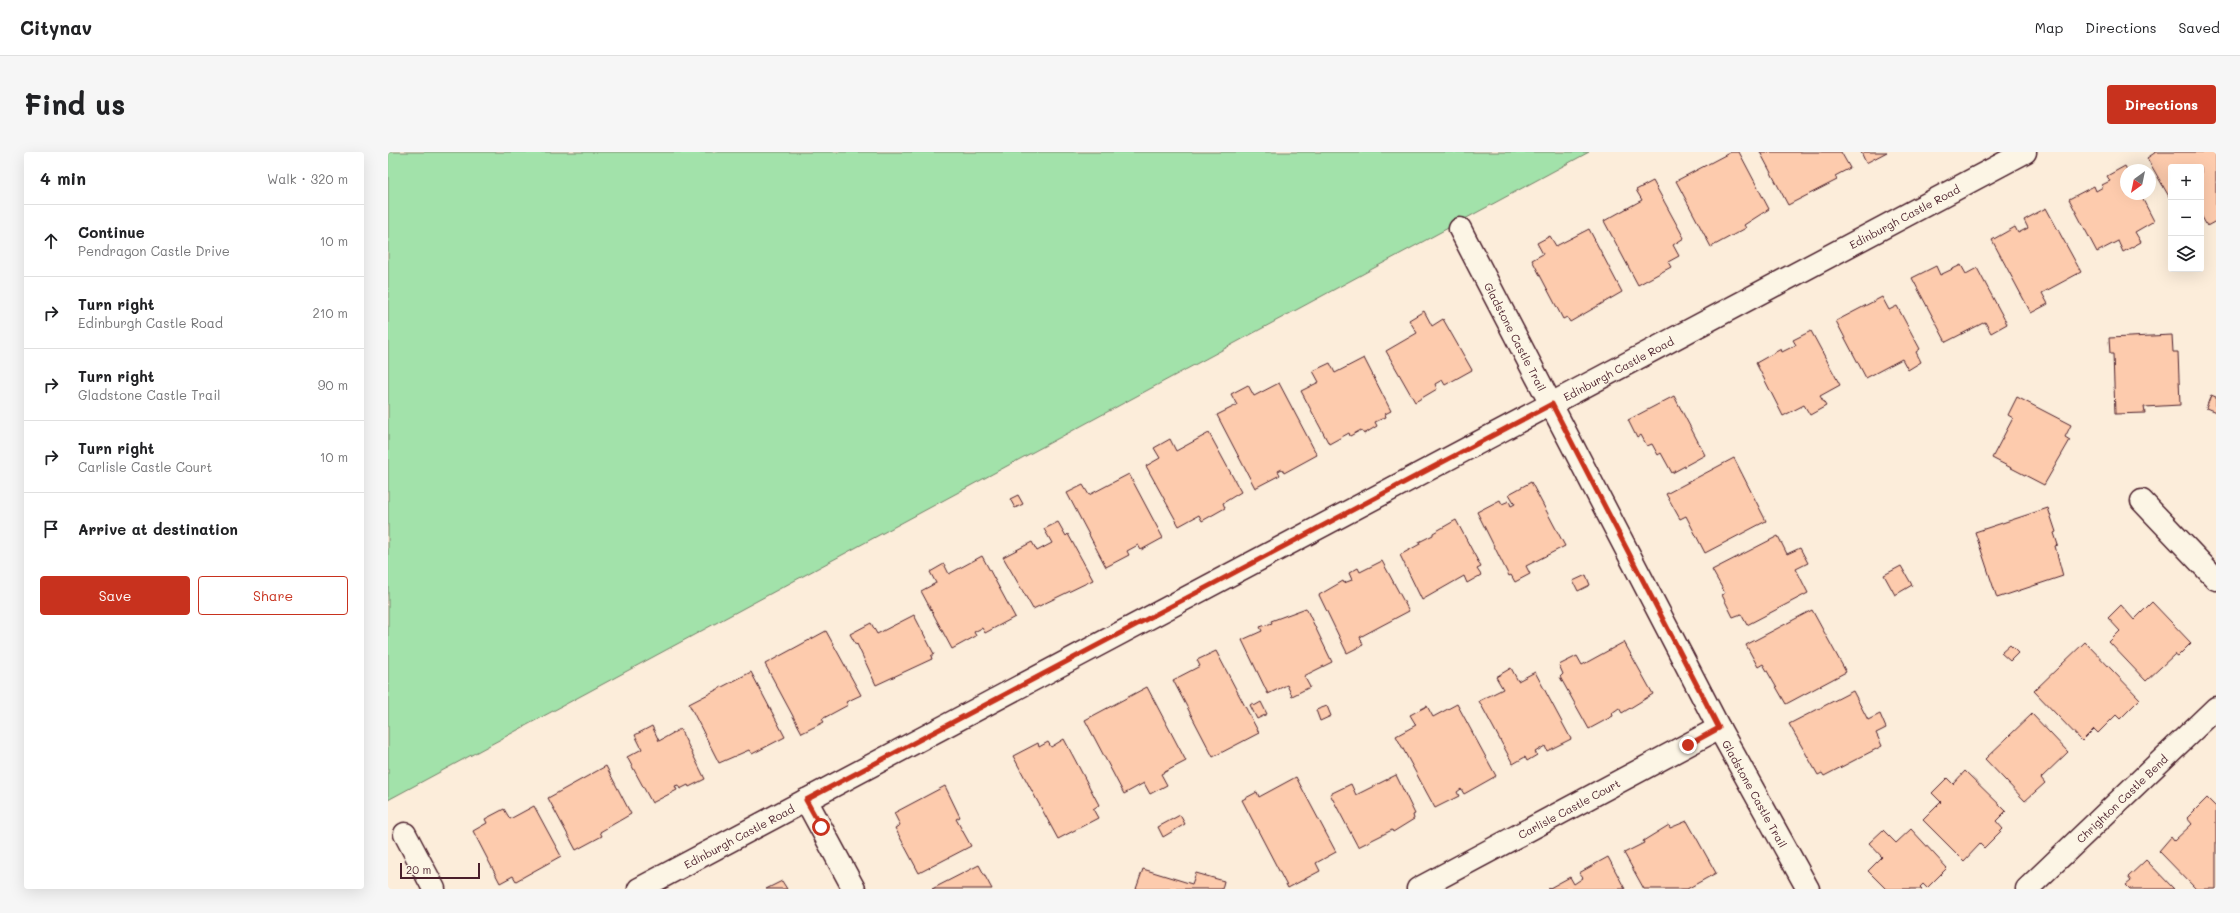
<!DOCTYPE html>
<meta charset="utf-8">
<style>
body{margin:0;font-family:Mali,sans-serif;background:#f6f6f6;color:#202124}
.controls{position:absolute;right:12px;top:12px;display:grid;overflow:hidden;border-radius:4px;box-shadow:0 4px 16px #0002}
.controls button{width:36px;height:36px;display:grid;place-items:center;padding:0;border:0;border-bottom:1px solid #e0e0e0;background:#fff;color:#202124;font:20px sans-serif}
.compass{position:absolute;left:1732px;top:12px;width:36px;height:36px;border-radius:50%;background:#fff;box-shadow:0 4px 16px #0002;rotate:213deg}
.scale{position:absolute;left:12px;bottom:10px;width:80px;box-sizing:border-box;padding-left:4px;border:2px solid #4a1f2b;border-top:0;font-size:11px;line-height:14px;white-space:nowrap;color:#4a1f2b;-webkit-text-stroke:3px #fcf5e5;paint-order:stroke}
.stop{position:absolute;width:12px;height:12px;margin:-9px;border:3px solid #c8321e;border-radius:50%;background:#fff}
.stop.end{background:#c8321e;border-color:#fff;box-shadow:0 1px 4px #0008}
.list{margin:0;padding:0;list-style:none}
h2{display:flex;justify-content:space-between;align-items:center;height:52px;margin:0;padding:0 16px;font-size:17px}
h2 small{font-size:13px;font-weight:400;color:#757577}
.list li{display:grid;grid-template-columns:26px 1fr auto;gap:12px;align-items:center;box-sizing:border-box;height:72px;padding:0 16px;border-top:1px solid #e0e0e0}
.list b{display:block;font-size:15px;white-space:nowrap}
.list p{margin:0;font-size:13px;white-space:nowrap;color:#757577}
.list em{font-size:13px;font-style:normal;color:#757577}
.actions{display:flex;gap:8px;padding:12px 16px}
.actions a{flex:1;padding:9px 0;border:1px solid #c8321e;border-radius:4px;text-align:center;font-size:14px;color:#c8321e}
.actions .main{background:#c8321e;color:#fff}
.icon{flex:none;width:22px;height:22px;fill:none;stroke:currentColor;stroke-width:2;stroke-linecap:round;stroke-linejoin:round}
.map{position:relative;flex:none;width:1828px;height:737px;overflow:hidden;border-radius:4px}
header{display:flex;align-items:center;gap:24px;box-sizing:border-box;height:56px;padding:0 20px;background:#fff;border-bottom:1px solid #e0e0e0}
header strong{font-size:19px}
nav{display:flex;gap:22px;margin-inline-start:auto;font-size:14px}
.intro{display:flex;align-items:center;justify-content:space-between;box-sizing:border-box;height:96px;padding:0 24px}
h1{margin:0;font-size:28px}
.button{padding:10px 18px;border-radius:4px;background:#c8321e;color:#fff;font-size:14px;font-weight:700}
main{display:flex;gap:24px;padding:0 24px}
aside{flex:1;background:#fff;border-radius:4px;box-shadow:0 4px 16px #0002}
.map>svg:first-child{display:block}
.green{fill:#a2e2aa;stroke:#76806a}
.building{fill:#fdcbad;stroke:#4a1f2b}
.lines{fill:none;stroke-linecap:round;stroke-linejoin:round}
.minor-casing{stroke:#4a1f2b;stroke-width:25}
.minor{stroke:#fcf5e5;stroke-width:22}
.route{stroke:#c8321e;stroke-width:5}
.labels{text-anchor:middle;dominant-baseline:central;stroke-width:4;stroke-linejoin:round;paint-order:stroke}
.street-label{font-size:11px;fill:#4a1f2b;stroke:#fcf5e5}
</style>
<header>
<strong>Citynav</strong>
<nav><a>Map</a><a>Directions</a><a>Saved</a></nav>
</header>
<div class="intro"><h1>Find us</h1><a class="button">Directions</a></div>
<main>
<aside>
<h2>4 min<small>Walk · 320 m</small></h2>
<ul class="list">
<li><svg class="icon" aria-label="ahead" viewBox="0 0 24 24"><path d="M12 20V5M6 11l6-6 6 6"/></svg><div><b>Continue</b><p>Pendragon Castle Drive</p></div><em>10 m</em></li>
<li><svg class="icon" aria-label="right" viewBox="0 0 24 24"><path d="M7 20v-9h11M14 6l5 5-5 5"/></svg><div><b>Turn right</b><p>Edinburgh Castle Road</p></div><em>210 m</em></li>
<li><svg class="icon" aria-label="right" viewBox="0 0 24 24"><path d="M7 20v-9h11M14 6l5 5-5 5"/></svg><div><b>Turn right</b><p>Gladstone Castle Trail</p></div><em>90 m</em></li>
<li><svg class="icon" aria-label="right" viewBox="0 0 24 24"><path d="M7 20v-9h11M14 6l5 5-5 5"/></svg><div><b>Turn right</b><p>Carlisle Castle Court</p></div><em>10 m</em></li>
<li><svg class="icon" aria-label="arrive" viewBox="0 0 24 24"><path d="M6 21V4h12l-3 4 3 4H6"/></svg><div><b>Arrive at destination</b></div></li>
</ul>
<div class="actions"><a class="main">Save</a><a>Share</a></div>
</aside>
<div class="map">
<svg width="1828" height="737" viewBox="0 0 1828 737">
<rect width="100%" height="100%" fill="#fcedda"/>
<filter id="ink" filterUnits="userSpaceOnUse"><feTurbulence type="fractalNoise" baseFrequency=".025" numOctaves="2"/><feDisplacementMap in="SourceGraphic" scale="8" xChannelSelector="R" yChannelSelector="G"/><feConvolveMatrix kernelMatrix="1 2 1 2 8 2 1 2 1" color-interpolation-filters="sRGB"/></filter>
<g filter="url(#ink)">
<path class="green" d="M 0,0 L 1201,0 L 0,648 Z"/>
<g class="building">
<path d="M 1343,0 L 1351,0 L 1381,57 L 1356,73 L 1358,76 L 1323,95 L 1288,29 Z"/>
<path d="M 1372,0 L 1453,0 L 1462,16 L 1447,24 L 1449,28 L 1400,53 Z"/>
<path d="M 1473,0 L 1499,0 L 1478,11 Z"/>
<path d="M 1768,0 L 1828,0 L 1828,69 L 1819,74 L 1813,63 L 1813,15 L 1783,15 L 1783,48 L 1759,6 Z"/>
<path d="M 1737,14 L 1739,18 L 1738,42 L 1752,42 L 1766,69 L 1747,80 L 1753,90 L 1735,100 L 1730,89 L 1709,100 L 1681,47 L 1706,34 L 1708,39 L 1715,35 L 1714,33 L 1722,29 L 1719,24 Z"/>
<path d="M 1265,29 L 1296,86 L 1285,93 L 1291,104 L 1280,110 L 1283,115 L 1250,133 L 1216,69 L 1254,48 L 1248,38 Z"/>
<path d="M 1658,56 L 1693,120 L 1654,141 L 1660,152 L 1643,161 L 1604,88 L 1627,75 L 1630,81 L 1640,76 L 1636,68 Z"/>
<path d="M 1201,77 L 1234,140 L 1182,170 L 1179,165 L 1175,167 L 1144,108 L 1155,102 L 1149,91 L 1162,84 L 1168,94 Z"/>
<path d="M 1573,113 L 1578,122 L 1589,116 L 1619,172 L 1603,181 L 1597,170 L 1558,190 L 1524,126 L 1548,114 L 1552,123 Z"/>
<path d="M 1494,145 L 1501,158 L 1509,154 L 1532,197 L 1528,200 L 1533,210 L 1520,218 L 1514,207 L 1478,226 L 1448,169 Z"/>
<path d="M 1036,159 L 1044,174 L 1055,167 L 1084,218 L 1057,233 L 1054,228 L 1047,232 L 1049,237 L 1027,250 L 998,199 L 1029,181 L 1021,168 Z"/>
<path d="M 1423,179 L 1452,233 L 1432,244 L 1438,254 L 1422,263 L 1416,253 L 1395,264 L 1368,211 L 1393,197 L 1394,200 L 1408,193 L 1405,188 Z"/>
<path d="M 1784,183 L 1785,200 L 1790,200 L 1792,253 L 1756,255 L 1757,261 L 1727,262 L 1725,202 L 1722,202 L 1721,186 Z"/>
<path d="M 976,206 L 1003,259 L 997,262 L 998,265 L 987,270 L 989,274 L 976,282 L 973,278 L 962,284 L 961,281 L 941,292 L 913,239 L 931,230 L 925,219 L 942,211 L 947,221 Z"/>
<path d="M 891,231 L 929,303 L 896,321 L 894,317 L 890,319 L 892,323 L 867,336 L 829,263 L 849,253 L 843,242 L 860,233 L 866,244 Z"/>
<path d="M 1823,243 L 1828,245 L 1828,260 L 1818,256 Z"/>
<path d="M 1286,244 L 1317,303 L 1284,321 L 1273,301 L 1270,303 L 1264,292 L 1259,294 L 1253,283 L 1249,286 L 1240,268 Z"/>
<path d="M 1629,245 L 1683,273 L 1677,285 L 1682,288 L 1656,333 L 1604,306 L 1625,266 L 1620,263 Z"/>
<path d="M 821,281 L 853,340 L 835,351 L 837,356 L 814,369 L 811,363 L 791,374 L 758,314 L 772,306 L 766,296 L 782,287 L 788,299 Z"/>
<path d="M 1346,306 L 1378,369 L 1317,401 L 1298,364 L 1292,367 L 1278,342 Z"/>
<path d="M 741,322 L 775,386 L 753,398 L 750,393 L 739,399 L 741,403 L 718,415 L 679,341 L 695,333 L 701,343 Z"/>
<path d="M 1143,330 L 1177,394 L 1138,414 L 1142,422 L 1127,430 L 1123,423 L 1121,424 L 1089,360 L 1112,348 L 1114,352 L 1121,349 L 1123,354 L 1127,352 L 1121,342 Z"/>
<path d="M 630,343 L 635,352 L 627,356 L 622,347 Z"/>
<path d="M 1660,356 L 1668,380 L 1666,381 L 1670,393 L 1667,394 L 1675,424 L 1609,446 L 1587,380 Z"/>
<path d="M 1068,368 L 1093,415 L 1089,417 L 1093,423 L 1079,431 L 1076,424 L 1034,448 L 1012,403 L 1032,392 L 1031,390 L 1045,383 L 1045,381 Z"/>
<path d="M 670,370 L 678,384 L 680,382 L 705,428 L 645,457 L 615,405 L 644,390 L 649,399 L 664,391 L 656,377 Z"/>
<path d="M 1390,384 L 1399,402 L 1412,396 L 1420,411 L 1408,417 L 1420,441 L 1359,473 L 1353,462 L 1345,465 L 1334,443 L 1337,441 L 1324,418 Z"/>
<path d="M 594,404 L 627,465 L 597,481 L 594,476 L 586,480 L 588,484 L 564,497 L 533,439 L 548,431 L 542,420 L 556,412 L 561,422 Z"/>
<path d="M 994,409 L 1021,459 L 972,485 L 975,493 L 959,501 L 931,443 L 955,429 L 956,431 L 964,428 L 961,421 L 970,416 L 972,420 Z"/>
<path d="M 1513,414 L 1524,433 L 1507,443 L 1496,423 Z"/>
<path d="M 1198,423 L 1202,433 L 1190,439 L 1185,429 Z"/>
<path d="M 1764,450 L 1803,491 L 1790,504 L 1787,502 L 1758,529 L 1721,490 L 1732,479 L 1720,466 L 1733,453 L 1746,468 Z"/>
<path d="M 918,456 L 944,510 L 916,524 L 922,535 L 904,544 L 899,533 L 880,542 L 854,488 L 874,479 L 872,475 L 884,471 L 883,469 Z"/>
<path d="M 1424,458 L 1458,520 L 1398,552 L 1375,512 L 1370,515 L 1358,493 Z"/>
<path d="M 526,463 L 546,502 L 543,504 L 544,507 L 488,533 L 469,492 L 468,493 L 462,482 L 483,471 L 489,482 Z"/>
<path d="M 438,479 L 473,543 L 458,550 L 460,553 L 434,567 L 436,570 L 414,581 L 377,512 Z"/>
<path d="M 1236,490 L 1265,542 L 1234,561 L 1231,556 L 1224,561 L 1225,564 L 1201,577 L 1172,525 L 1175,522 L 1171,513 L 1189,504 L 1194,513 Z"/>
<path d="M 1697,490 L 1752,547 L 1732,567 L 1728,563 L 1710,581 L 1706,577 L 1694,589 L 1646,539 Z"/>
<path d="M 1622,493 L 1630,501 L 1622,509 L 1613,501 Z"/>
<path d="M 828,499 L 871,581 L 825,605 L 785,528 L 812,514 L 809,508 Z"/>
<path d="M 1123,516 L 1130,529 L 1147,520 L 1183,587 L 1159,599 L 1157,594 L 1147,600 L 1149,603 L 1139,609 L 1137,605 L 1125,612 L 1091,549 L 1115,537 L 1108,525 Z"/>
<path d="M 363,520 L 397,585 L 364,602 L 361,598 L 331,611 L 301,552 Z"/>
<path d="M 759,535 L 798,609 L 773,622 L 779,633 L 762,642 L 756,631 L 736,642 L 697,568 Z"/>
<path d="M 1465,539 L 1480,568 L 1492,562 L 1498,576 L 1488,581 L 1494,594 L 1436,624 L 1434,621 L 1430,623 L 1401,572 Z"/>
<path d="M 873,550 L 879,562 L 869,567 L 862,553 L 865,551 L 866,554 Z"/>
<path d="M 1069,552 L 1108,624 L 1076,642 L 1073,637 L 1069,640 L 1071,644 L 1047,656 L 1008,584 L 1028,573 L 1022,563 L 1039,554 L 1045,565 Z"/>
<path d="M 939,554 L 943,564 L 932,569 L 928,558 Z"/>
<path d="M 1644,562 L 1680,600 L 1653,626 L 1657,631 L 1637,649 L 1597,607 Z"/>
<path d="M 264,574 L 271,589 L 292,577 L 317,627 L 301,635 L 300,633 L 292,637 L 290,633 L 287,634 L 289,638 L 264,651 L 239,605 L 254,597 L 247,583 Z"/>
<path d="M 676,587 L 711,653 L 705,657 L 710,666 L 670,687 L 625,604 L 650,591 L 651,595 L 660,590 L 663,595 Z"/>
<path d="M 218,614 L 243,662 L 212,680 L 214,684 L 188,698 L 160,646 Z"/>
<path d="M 1577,619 L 1618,659 L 1608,669 L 1615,677 L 1596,696 L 1592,692 L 1576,709 L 1535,668 L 1553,650 L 1544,641 L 1559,626 L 1565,632 Z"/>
<path d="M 1008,623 L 1027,662 L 1025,663 L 1026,667 L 1005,680 L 1004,678 L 970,695 L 942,642 L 963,632 L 968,643 Z"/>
<path d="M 908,625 L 948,700 L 928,711 L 932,719 L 900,736 L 854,648 L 869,640 L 871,645 Z"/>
<path d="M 557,634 L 572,665 L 568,667 L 583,694 L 531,721 L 507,676 L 512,673 L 506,661 Z"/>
<path d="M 1819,646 L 1828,655 L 1828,737 L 1808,737 L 1771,699 L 1783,685 L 1786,689 L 1804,672 L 1799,666 Z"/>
<path d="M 146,654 L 173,704 L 128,729 L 125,724 L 112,731 L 85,679 L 99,671 L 97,667 L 116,657 L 122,667 Z"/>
<path d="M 792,663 L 797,672 L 775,685 L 770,675 Z"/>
<path d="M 1299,669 L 1328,721 L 1299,737 L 1256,737 L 1236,701 L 1256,691 L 1255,689 L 1281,673 L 1282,676 Z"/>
<path d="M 1523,677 L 1559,716 L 1539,736 L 1535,732 L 1532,735 L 1534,737 L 1498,737 L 1480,719 L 1494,705 L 1481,691 L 1495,678 L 1508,691 Z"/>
<path d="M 1220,705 L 1237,737 L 1160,737 L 1182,725 L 1186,732 L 1195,726 L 1191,721 Z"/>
<path d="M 1758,708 L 1786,737 L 1742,737 L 1738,733 L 1743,729 L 1740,725 Z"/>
<path d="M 591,713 L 604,737 L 544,737 Z"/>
<path d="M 755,717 L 804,732 L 808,721 L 836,729 L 834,737 L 748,737 Z"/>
<path d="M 394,729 L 399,737 L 378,737 Z"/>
</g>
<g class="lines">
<defs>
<g id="minor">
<path id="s1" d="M 1072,77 L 1331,576 L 1420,737"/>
<path d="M 1754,349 L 1828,427"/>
<path d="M 418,648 L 466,737"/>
<path d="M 17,682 L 46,737"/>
<path id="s2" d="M 251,737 L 1637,0"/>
<path id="s3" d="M 1030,737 L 1331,576"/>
<path id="s4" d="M 1639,737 L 1828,556"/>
</g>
</defs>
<use href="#minor" class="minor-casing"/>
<use href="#minor" class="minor"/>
</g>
</g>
<g class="lines" filter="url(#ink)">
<path class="route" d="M 433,675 L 418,648 L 1164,252 L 1331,576 L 1300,593"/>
</g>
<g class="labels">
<g class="street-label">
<text stroke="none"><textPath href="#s2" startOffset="1433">Edinburgh Castle Road</textPath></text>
<text stroke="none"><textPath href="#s1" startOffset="121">Gladstone Castle Trail</textPath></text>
<text stroke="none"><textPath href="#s2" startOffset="1109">Edinburgh Castle Road</textPath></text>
<text stroke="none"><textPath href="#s1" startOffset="637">Gladstone Castle Trail</textPath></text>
<text stroke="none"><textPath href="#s4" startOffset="131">Chrighton Castle Bend</textPath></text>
<text stroke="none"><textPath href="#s3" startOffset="171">Carlisle Castle Court</textPath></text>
<text stroke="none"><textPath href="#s2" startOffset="113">Edinburgh Castle Road</textPath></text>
</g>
</g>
</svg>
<div class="controls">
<button>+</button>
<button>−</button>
<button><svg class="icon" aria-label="layers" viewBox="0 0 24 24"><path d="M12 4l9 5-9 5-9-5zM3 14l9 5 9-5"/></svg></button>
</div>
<svg class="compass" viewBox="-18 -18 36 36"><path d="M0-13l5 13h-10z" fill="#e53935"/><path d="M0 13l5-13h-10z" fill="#757577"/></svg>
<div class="scale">20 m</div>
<div class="stop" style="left:433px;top:675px"></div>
<div class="stop end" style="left:1300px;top:593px"></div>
</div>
</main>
